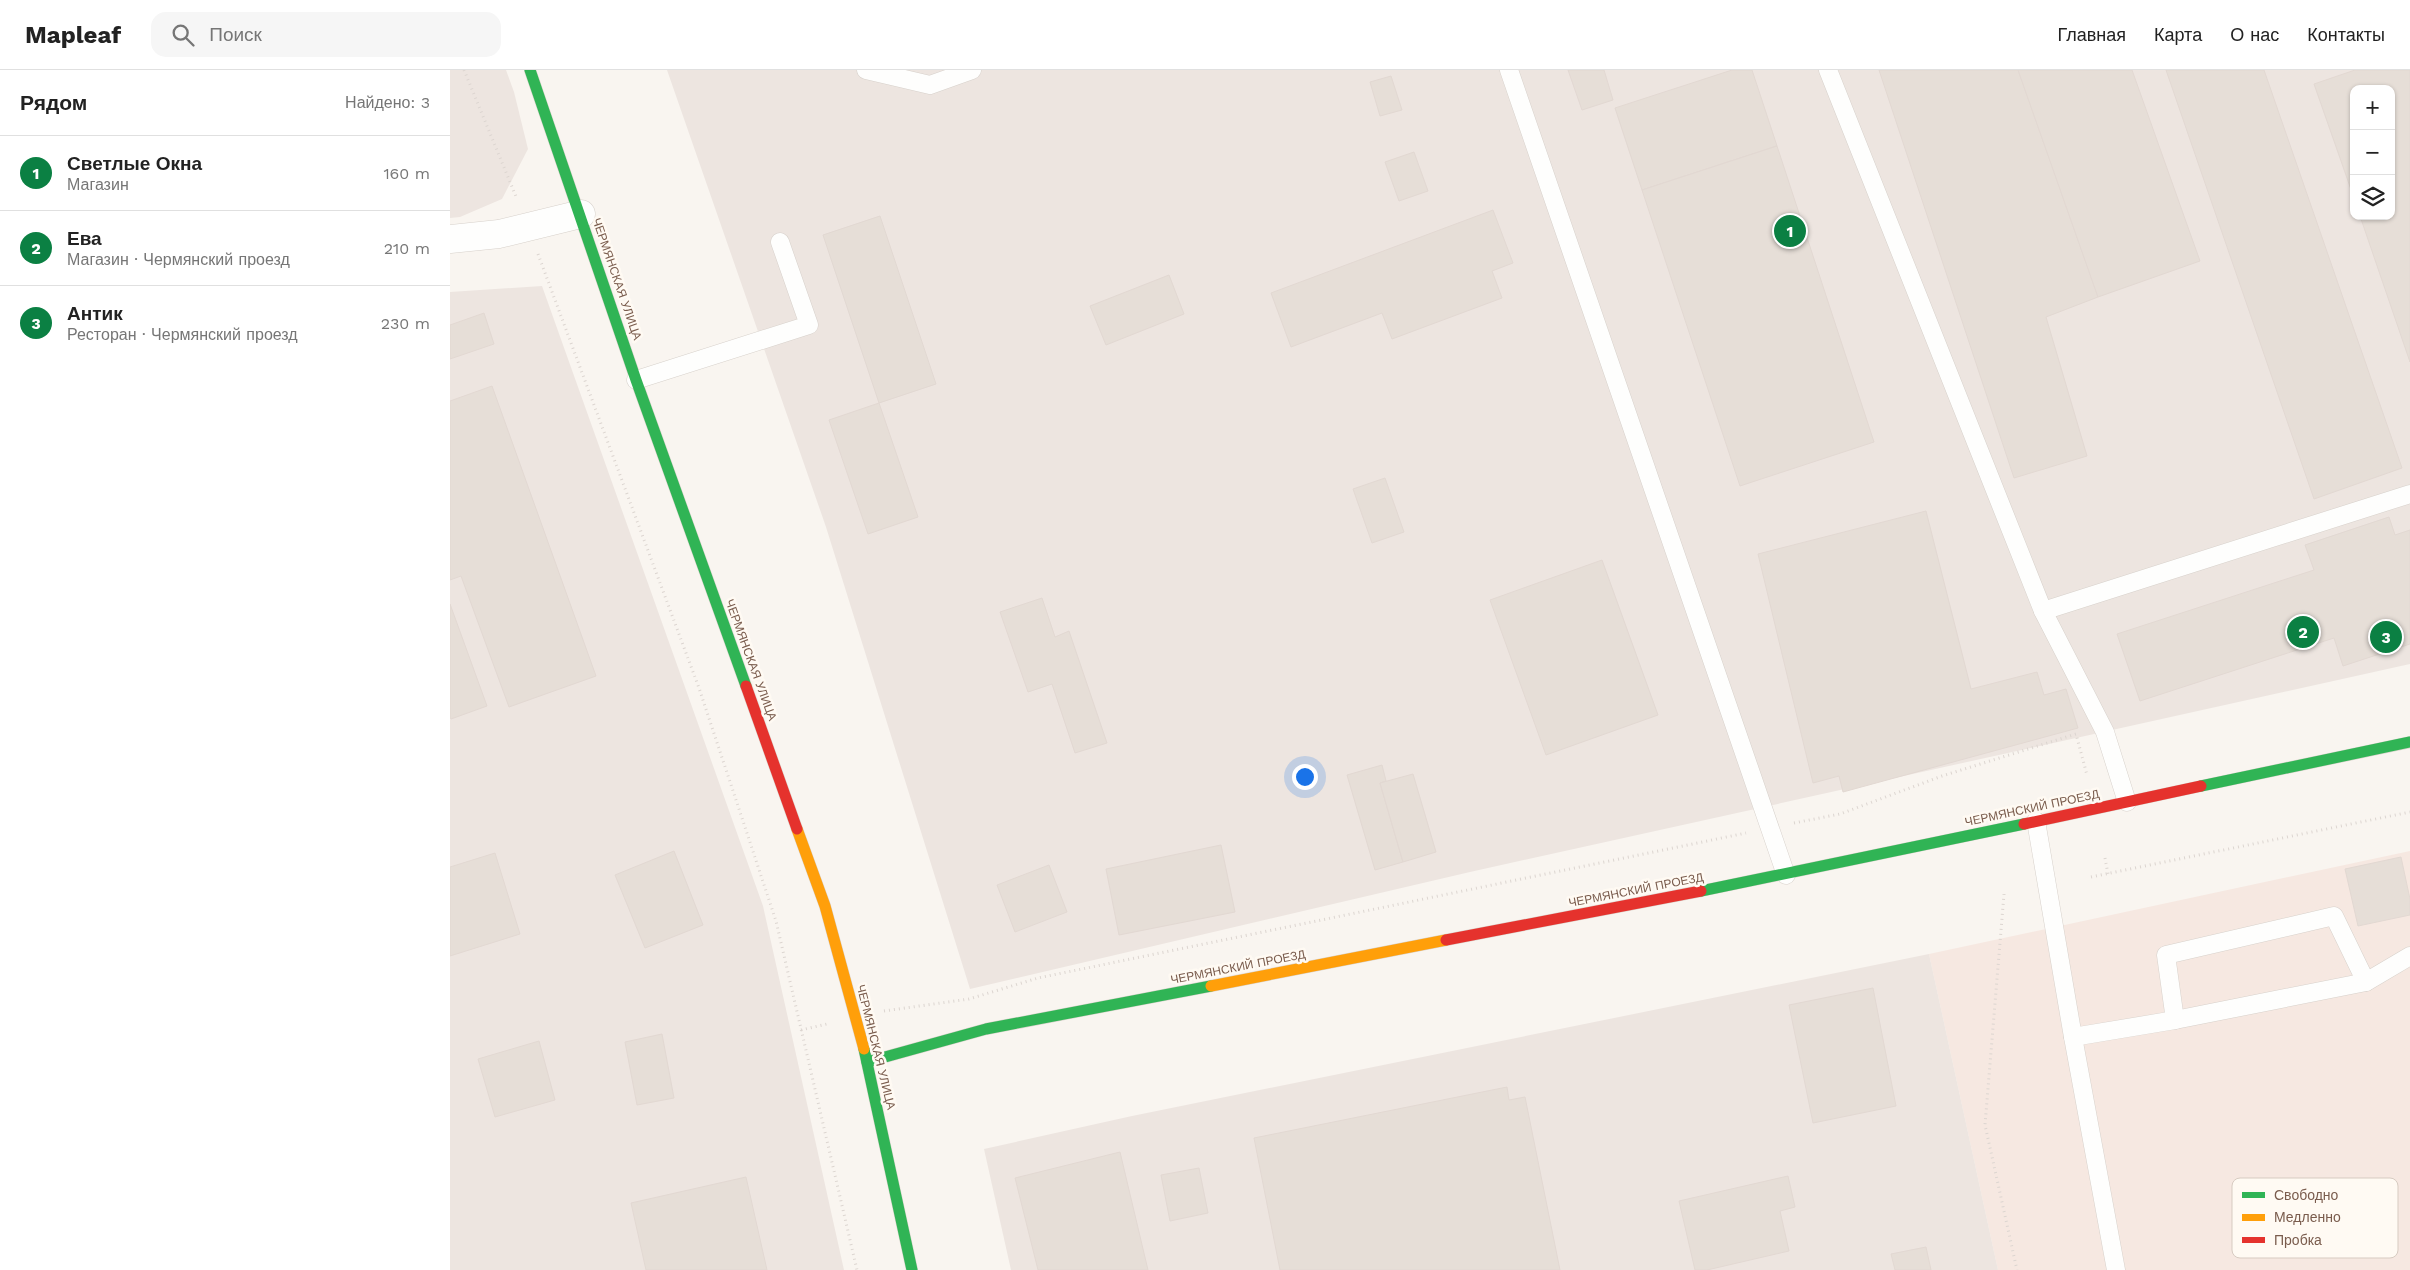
<!DOCTYPE html>
<html lang="ru">
<meta charset="utf-8">
<style>
body{margin:0;font-family:"Work Sans",sans-serif;background:#f6f6f6;color:#222}
.controls{position:absolute;right:15px;top:15px;display:grid;overflow:hidden;border-radius:10px;box-shadow:0 1px 4px #0004}
.controls button{width:45px;height:45px;display:grid;place-items:center;padding:0;border:0;border-bottom:1px solid #e0e0e0;background:#fff;color:#222;font:25px sans-serif}
.you{position:absolute;left:854px;top:706px;width:18px;height:18px;margin:-12px;border:4px solid #fff;border-radius:50%;background:#1a73e8;box-shadow:0 0 0 8px #1a73e833}
.badge{display:grid;place-items:center;width:32px;height:32px;border-radius:50%;background:#0b8043;color:#fff;font-size:16px;font-weight:700}
.pin{position:absolute;translate:-50% -50%;border:2px solid #fff;box-shadow:0 1px 5px #0006}
.list{margin:0;padding:0;list-style:none}
h2{display:flex;justify-content:space-between;align-items:center;height:65px;margin:0;padding:0 20px;font-size:21px}
h2 small{font-size:16px;font-weight:400;color:#767676}
.list li{display:grid;grid-template-columns:32px 1fr auto;gap:15px;align-items:center;box-sizing:border-box;height:75px;padding:0 20px;border-top:1px solid #e0e0e0}
.list b{display:block;font-size:19px;white-space:nowrap}
.list p{margin:0;font-size:16px;white-space:nowrap;color:#767676}
.list em{font-size:16px;font-style:normal;color:#767676}
.icon{flex:none;width:28px;height:28px;fill:none;stroke:currentColor;stroke-width:2;stroke-linecap:round;stroke-linejoin:round}
.map{position:relative;flex:none;width:1960px;height:1200px;overflow:hidden}
header{display:flex;align-items:center;gap:30px;box-sizing:border-box;height:70px;padding:0 25px;background:#fff;border-bottom:1px solid #e0e0e0}
header strong{font-size:24px}
nav{display:flex;gap:28px;margin-inline-start:auto;font-size:18px}
.search{width:350px;height:45px;background:#f6f6f6;display:flex;align-items:center;gap:12px;box-sizing:border-box;padding:0 18px;border-radius:15px;color:#767676;font-size:19px}
main{display:flex}
aside{flex:1;background:#fff}
.map>svg:first-child{display:block}
.commercial{fill:#f6e8e1}
.industrial{fill:#ede5e0;fill-rule:evenodd}
.building{fill:#e6ded7;stroke:#e2d8d2}
.lines{fill:none;stroke-linecap:round;stroke-linejoin:round}
.lane-casing{stroke:#d7d1cb;stroke-width:19}
.street-casing{stroke:#d7d1cb;stroke-width:29}
.fast-casing{stroke:#d9d2cb;stroke-width:12}
.slow-casing{stroke:#d9d2cb;stroke-width:12}
.jam-casing{stroke:#d9d2cb;stroke-width:12}
.path{stroke:#dcd5d0;stroke-width:3;stroke-dasharray:1 4;stroke-linecap:butt}
.lane{stroke:#fefefd;stroke-width:18}
.street{stroke:#fefefd;stroke-width:28}
.fast{stroke:#30b455;stroke-width:11}
.slow{stroke:#ff9f0a;stroke-width:11}
.jam{stroke:#e5322d;stroke-width:11}
.labels{text-anchor:middle;dominant-baseline:central;stroke-width:5;stroke-linejoin:round;paint-order:stroke}
.street-label{font-size:12px;fill:#7a5c4d;stroke:#fffaf3}
.key{fill:#fffaf3;stroke:#d7cbc1;stroke-width:1}
.key-label{font-size:14px;fill:#7a5c4d}
</style>
<header>
<strong>Mapleaf</strong>
<div class="search"><svg class="icon" aria-label="search" viewBox="0 0 24 24"><circle cx="10" cy="10" r="6"/><path d="M15 15l6 6"/></svg>Поиск</div>
<nav><a>Главная</a><a>Карта</a><a>О нас</a><a>Контакты</a></nav>
</header>
<main>
<aside>
<h2>Рядом<small>Найдено: 3</small></h2>
<ul class="list">
<li><span class="badge">1</span><div><b>Светлые Окна</b><p>Магазин</p></div><em>160 m</em></li>
<li><span class="badge">2</span><div><b>Ева</b><p>Магазин · Чермянский проезд</p></div><em>210 m</em></li>
<li><span class="badge">3</span><div><b>Антик</b><p>Ресторан · Чермянский проезд</p></div><em>230 m</em></li>
</ul>
</aside>
<div class="map">
<svg width="1960" height="1200" viewBox="0 0 1960 1200">
<rect width="100%" height="100%" fill="#f9f5f0"/>
<path class="commercial" d="M 1960,781 L 1960,1200 L 1548,1200 L 1479,884 Z"/>
<g class="industrial">
<path d="M 0,0 L 56,0 L 64,22 L 78,79 L 52,129 L 10,147 L 0,148 Z"/>
<path d="M 217,0 L 1960,0 L 1960,594 L 1020,802 L 520,919 L 376,457 ZM 1904,19 L 1941,19 L 1941,146 L 1904,146 Z"/>
<path d="M 92,216 L 313,836 L 394,1200 L 0,1200 L 0,222 Z"/>
<path d="M 1479,884 L 1548,1200 L 561,1200 L 534,1079 L 682,1046 Z"/>
</g>
<g class="building">
<path d="M 1118,0 L 1154,0 L 1163,30 L 1132,40 Z"/>
<path d="M 1282,0 L 1302,0 L 1327,76 L 1192,120 L 1165,38 Z"/>
<path d="M 1429,0 L 1568,0 L 1648,227 L 1596,247 L 1637,386 L 1564,408 Z"/>
<path d="M 1568,0 L 1682,0 L 1750,191 L 1648,227 Z"/>
<path d="M 1716,0 L 1814,0 L 1952,398 L 1864,429 Z"/>
<path d="M 1905,0 L 1960,0 L 1960,292 L 1910,146 L 1941,146 L 1941,19 L 1904,19 L 1904,128 L 1864,14 Z"/>
<path d="M 941,6 L 952,40 L 930,46 L 920,12 Z"/>
<path d="M 1327,76 L 1424,372 L 1290,416 L 1192,120 Z"/>
<path d="M 964,82 L 978,121 L 949,131 L 935,92 Z"/>
<path d="M 1043,140 L 1063,193 L 1042,201 L 1052,228 L 942,269 L 932,243 L 841,277 L 821,223 Z"/>
<path d="M 430,146 L 486,314 L 429,333 L 373,165 Z"/>
<path d="M 719,205 L 734,244 L 656,275 L 640,236 Z"/>
<path d="M 34,243 L 44,274 L 0,289 L 0,255 Z"/>
<path d="M 42,316 L 146,606 L 59,637 L 11,506 L 0,510 L 0,331 Z"/>
<path d="M 429,333 L 468,447 L 418,464 L 379,350 Z"/>
<path d="M 935,408 L 954,462 L 922,473 L 903,419 Z"/>
<path d="M 1476,441 L 1521,619 L 1587,602 L 1594,625 L 1616,619 L 1628,658 L 1393,722 L 1389,706 L 1363,713 L 1308,484 Z"/>
<path d="M 1939,447 L 1945,465 L 1960,460 L 1960,574 L 1893,596 L 1884,568 L 1690,631 L 1667,564 L 1864,500 L 1855,475 Z"/>
<path d="M 1152,490 L 1208,645 L 1096,685 L 1040,530 Z"/>
<path d="M 592,528 L 605,567 L 619,561 L 657,673 L 625,683 L 602,614 L 578,622 L 550,542 Z"/>
<path d="M 0,534 L 37,636 L 1,649 L 0,647 Z"/>
<path d="M 932,695 L 936,711 L 930,713 L 953,792 L 925,800 L 897,705 Z"/>
<path d="M 963,704 L 986,782 L 953,792 L 930,713 Z"/>
<path d="M 771,775 L 785,842 L 669,865 L 656,799 Z"/>
<path d="M 224,781 L 253,855 L 195,878 L 165,805 Z"/>
<path d="M 45,783 L 70,864 L 0,886 L 0,797 Z"/>
<path d="M 1951,787 L 1960,829 L 1960,845 L 1908,856 L 1895,799 Z"/>
<path d="M 599,795 L 617,842 L 565,862 L 547,815 Z"/>
<path d="M 1423,918 L 1446,1036 L 1363,1053 L 1339,935 Z"/>
<path d="M 212,964 L 224,1028 L 187,1035 L 175,972 Z"/>
<path d="M 89,971 L 105,1030 L 45,1047 L 28,989 Z"/>
<path d="M 1057,1017 L 1059,1030 L 1075,1027 L 1110,1200 L 830,1200 L 804,1068 Z"/>
<path d="M 670,1082 L 698,1200 L 588,1200 L 565,1108 Z"/>
<path d="M 749,1098 L 758,1143 L 720,1151 L 711,1105 Z"/>
<path d="M 1338,1106 L 1345,1137 L 1330,1141 L 1339,1181 L 1257,1200 L 1245,1200 L 1229,1131 Z"/>
<path d="M 296,1107 L 317,1200 L 196,1200 L 181,1133 Z"/>
<path d="M 1476,1177 L 1481,1200 L 1445,1200 L 1441,1184 Z"/>
</g>
<g class="lines">
<defs>
<g id="lane">
<path d="M 416,0 L 480,15 L 522,0"/>
<path d="M 1059,0 L 1336,805"/>
<path d="M 1378,0 L 1593,541 L 1655,662 L 1677,732"/>
<path d="M 186,310 L 359,255 L 330,172"/>
<path d="M 1593,541 L 1960,424"/>
<path d="M 1586,751 L 1623,967 L 1666,1200"/>
<path d="M 1725,950 L 1716,885 L 1884,846 L 1916,912"/>
<path d="M 1623,967 L 1725,950 L 1916,912 L 1960,886"/>
</g>
<path id="street" d="M 0,169 L 49,164 L 131,144"/>
<g id="fast">
<path d="M 80,0 L 186,310 L 296,616"/>
<path d="M 1751,716 L 1960,672"/>
<path d="M 1251,821 L 1574,754"/>
<path d="M 414,979 L 462,1200"/>
<path d="M 417,992 L 536,959 L 761,916"/>
</g>
<g id="slow">
<path d="M 347,759 L 375,836 L 414,979"/>
<path d="M 761,916 L 996,870"/>
</g>
<g id="jam">
<path d="M 296,616 L 347,759"/>
<path d="M 1574,754 L 1751,716"/>
<path d="M 996,870 L 1251,821"/>
</g>
</defs>
<use href="#lane" class="lane-casing"/>
<use href="#street" class="street-casing"/>
<use href="#fast" class="fast-casing"/>
<use href="#slow" class="slow-casing"/>
<use href="#jam" class="jam-casing"/>
<g class="path">
<path d="M 14,0 L 67,129"/>
<path d="M 88,184 L 249,618 L 326,851 L 407,1200"/>
<path d="M 1344,753 L 1390,744 L 1492,706 L 1626,664 L 1637,705"/>
<path d="M 1655,788 L 1658,804"/>
<path d="M 1641,807 L 1960,742"/>
<path d="M 1554,824 L 1535,1055 L 1567,1200"/>
<path d="M 434,941 L 519,929 L 588,908 L 1296,763"/>
<path d="M 351,960 L 377,954"/>
</g>
<use href="#lane" class="lane"/>
<use href="#street" class="street"/>
<use href="#fast" class="fast"/>
<use href="#slow" class="slow"/>
<use href="#jam" class="jam"/>
</g>
<g class="labels">
<g class="street-label">
<text transform="translate(167 209) rotate(71)">ЧЕРМЯНСКАЯ УЛИЦА</text>
<text transform="translate(301 590) rotate(70)">ЧЕРМЯНСКАЯ УЛИЦА</text>
<text transform="translate(1582 738) rotate(-12)">ЧЕРМЯНСКИЙ ПРОЕЗД</text>
<text transform="translate(1186 820) rotate(-11)">ЧЕРМЯНСКИЙ ПРОЕЗД</text>
<text transform="translate(788 897) rotate(-11)">ЧЕРМЯНСКИЙ ПРОЕЗД</text>
<text transform="translate(426 977) rotate(76)">ЧЕРМЯНСКАЯ УЛИЦА</text>
</g>
</g>
<rect x="1782" y="1108" width="166" height="80" rx="8" class="key"/>
<rect x="1792" y="1122" width="23" height="6" fill="#30b455"/>
<rect x="1792" y="1144" width="23" height="7" fill="#ff9f0a"/>
<rect x="1792" y="1167" width="23" height="6" fill="#e5322d"/>
<g class="key-label">
<text x="1824" y="1130">Свободно</text>
<text x="1824" y="1152">Медленно</text>
<text x="1824" y="1175">Пробка</text>
</g>
</svg>
<div class="controls">
<button>+</button>
<button>−</button>
<button><svg class="icon" aria-label="layers" viewBox="0 0 24 24"><path d="M12 4l9 5-9 5-9-5zM3 14l9 5 9-5"/></svg></button>
</div>
<div class="you"></div>
<div class="pin badge" style="left:1340px;top:161px">1</div>
<div class="pin badge" style="left:1853px;top:562px">2</div>
<div class="pin badge" style="left:1936px;top:567px">3</div>
</div>
</main>
